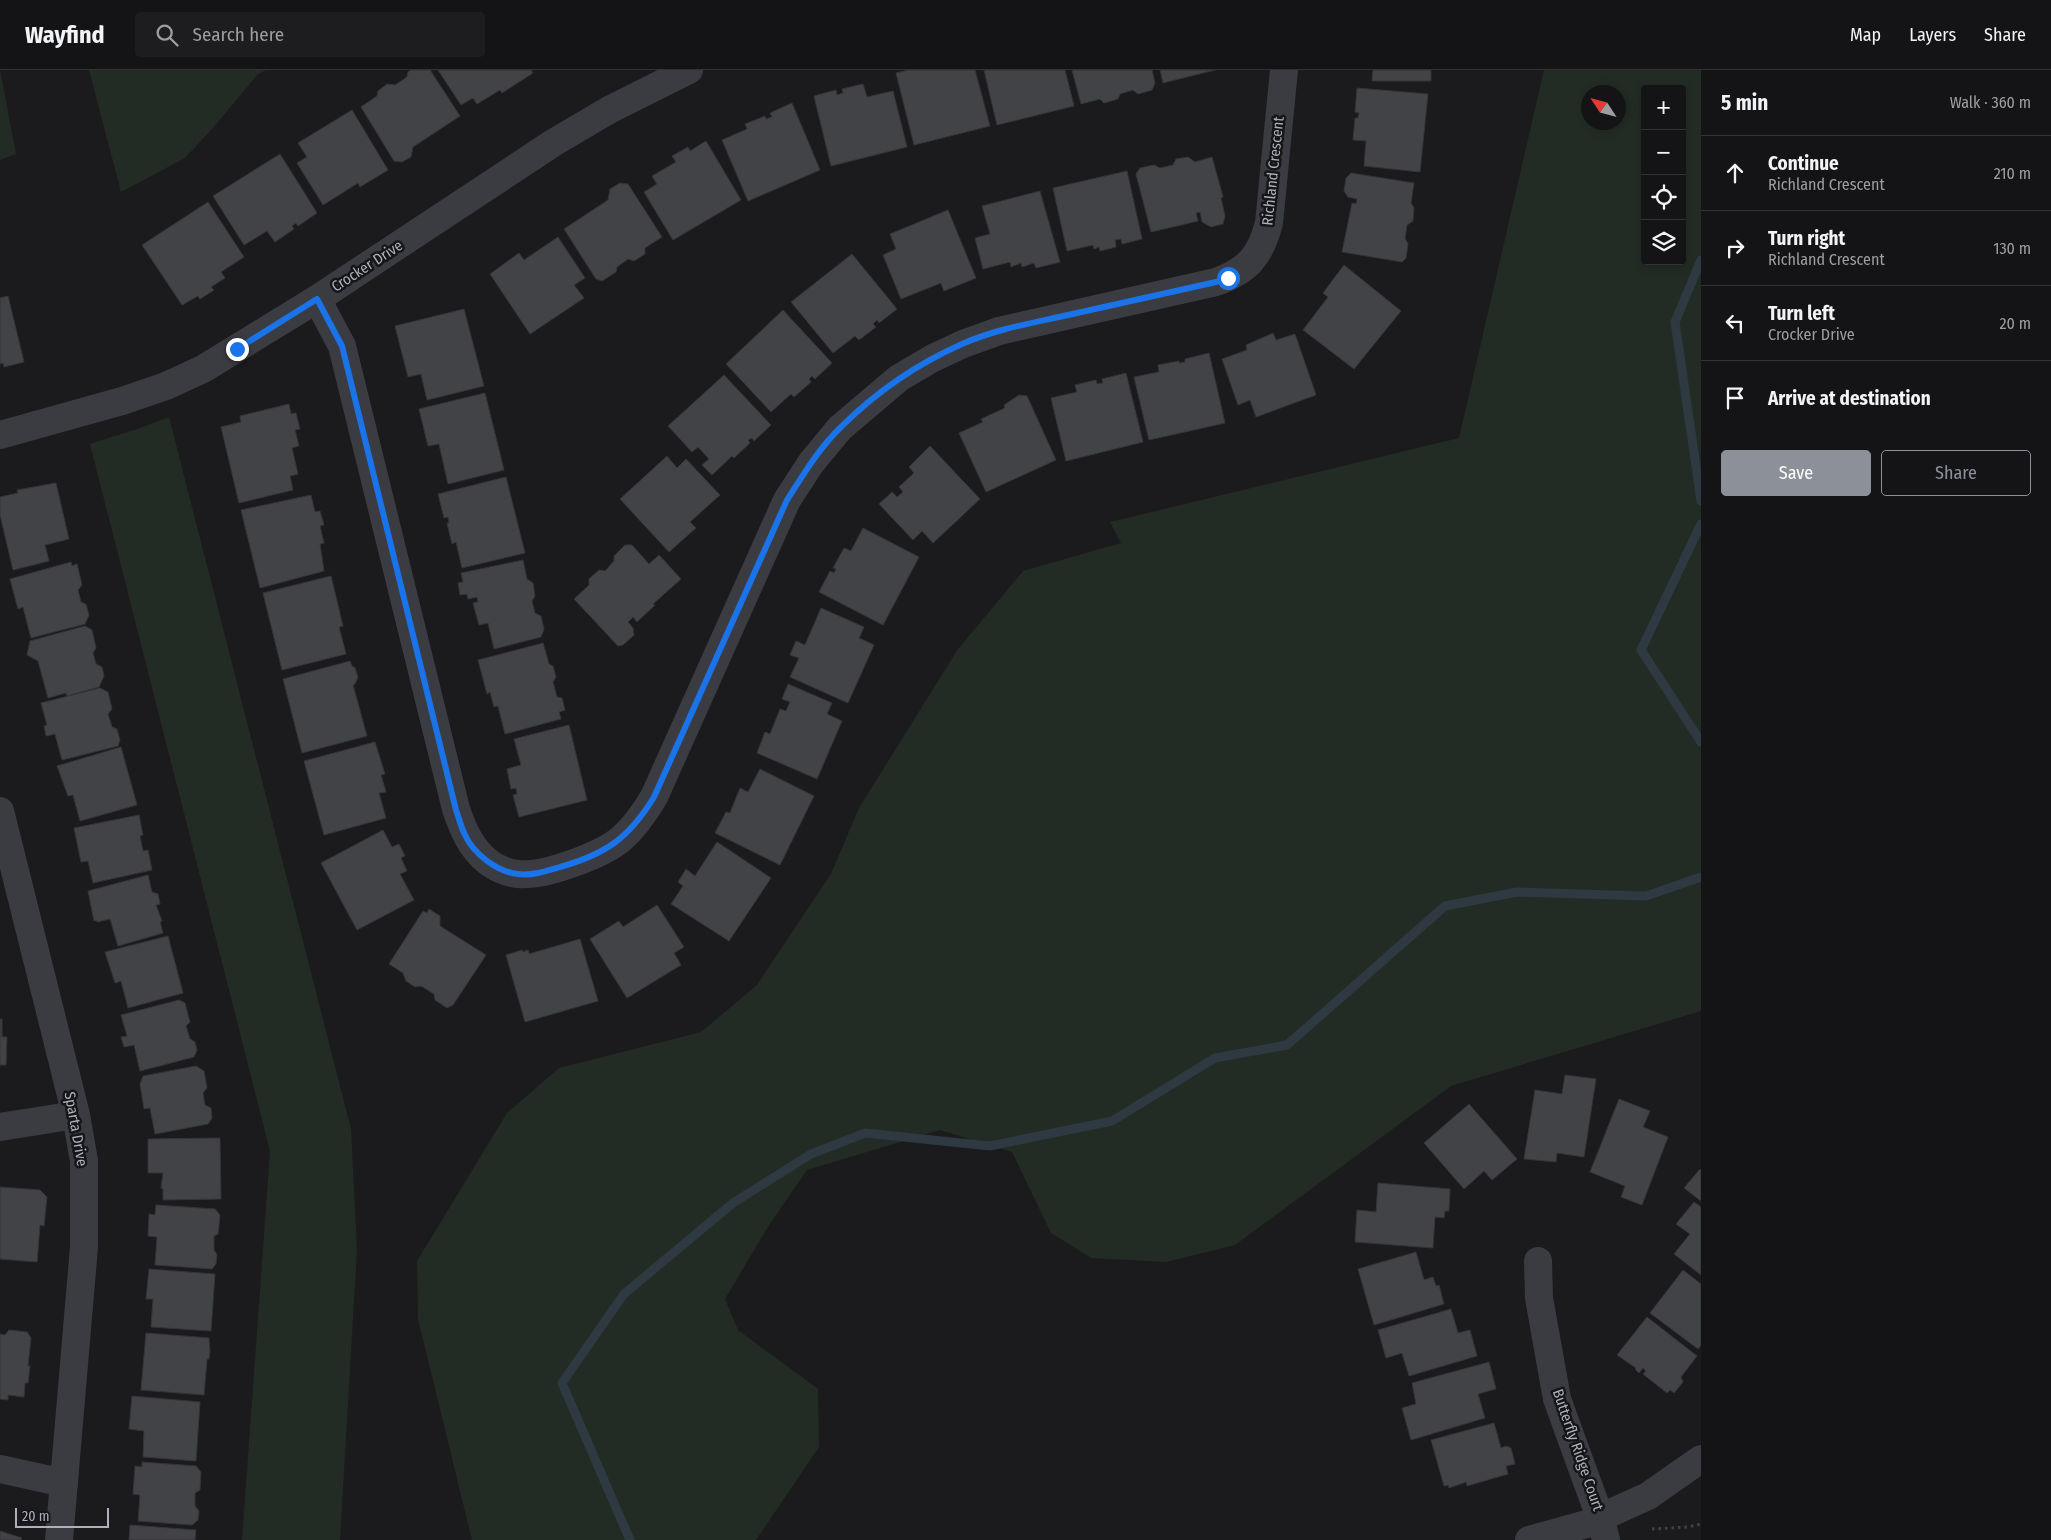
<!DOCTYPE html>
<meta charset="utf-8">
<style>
body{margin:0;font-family:"Fira Sans Condensed",sans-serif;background:#1d1d1f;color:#f1f3f6}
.controls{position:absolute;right:15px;top:15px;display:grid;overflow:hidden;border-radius:5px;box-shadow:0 2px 8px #0003}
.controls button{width:45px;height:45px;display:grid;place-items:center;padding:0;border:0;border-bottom:1px solid #333335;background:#141416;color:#f1f3f6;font:25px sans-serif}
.compass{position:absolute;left:1581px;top:15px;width:45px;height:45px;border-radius:50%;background:#141416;box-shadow:0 2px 8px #0003;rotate:306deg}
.scale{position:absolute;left:15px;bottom:12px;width:94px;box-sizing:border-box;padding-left:5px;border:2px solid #adb1bd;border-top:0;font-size:14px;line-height:18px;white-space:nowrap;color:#adb1bd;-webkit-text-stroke:4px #161518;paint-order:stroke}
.stop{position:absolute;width:15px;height:15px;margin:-11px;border:4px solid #1a73e8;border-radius:50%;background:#fff}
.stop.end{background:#1a73e8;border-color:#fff;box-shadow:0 1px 5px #0008}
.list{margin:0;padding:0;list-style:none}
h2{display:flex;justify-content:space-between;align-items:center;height:65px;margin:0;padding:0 20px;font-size:21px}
h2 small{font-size:16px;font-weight:400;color:#9d9ea1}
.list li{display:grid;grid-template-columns:32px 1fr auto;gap:15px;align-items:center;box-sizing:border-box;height:75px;padding:0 20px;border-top:1px solid #333335}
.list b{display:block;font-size:19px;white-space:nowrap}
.list p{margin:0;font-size:16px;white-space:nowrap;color:#9d9ea1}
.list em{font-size:16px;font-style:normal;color:#9d9ea1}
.actions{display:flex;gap:10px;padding:15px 20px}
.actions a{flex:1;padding:11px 0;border:1px solid #8c9099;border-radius:5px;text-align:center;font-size:18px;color:#8c9099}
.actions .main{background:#8c9099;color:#fff}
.icon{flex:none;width:28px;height:28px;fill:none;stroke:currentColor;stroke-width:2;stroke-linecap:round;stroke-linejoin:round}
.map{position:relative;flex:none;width:1701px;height:1470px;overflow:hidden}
header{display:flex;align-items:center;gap:30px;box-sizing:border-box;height:70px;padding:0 25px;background:#141416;border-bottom:1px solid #333335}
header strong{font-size:24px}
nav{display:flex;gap:28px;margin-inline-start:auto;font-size:18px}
.search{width:350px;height:45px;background:#1d1d1f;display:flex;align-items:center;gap:12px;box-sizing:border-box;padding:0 18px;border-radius:5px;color:#9d9ea1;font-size:19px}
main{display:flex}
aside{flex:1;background:#141416}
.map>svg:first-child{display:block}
.green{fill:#222c24;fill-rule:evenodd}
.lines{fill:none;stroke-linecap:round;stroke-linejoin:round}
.stream{stroke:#2f3942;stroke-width:9}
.building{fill:#424347;stroke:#353439}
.path{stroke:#414349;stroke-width:3;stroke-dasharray:2.5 4;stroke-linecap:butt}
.street{stroke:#3b3c42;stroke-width:28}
.route{stroke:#1a73e8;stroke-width:6}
.labels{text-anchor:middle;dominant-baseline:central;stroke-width:5;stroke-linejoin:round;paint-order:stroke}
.street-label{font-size:15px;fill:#adb1bd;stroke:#161518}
</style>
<header>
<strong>Wayfind</strong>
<div class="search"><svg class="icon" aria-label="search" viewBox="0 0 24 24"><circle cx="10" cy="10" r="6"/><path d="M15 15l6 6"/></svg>Search here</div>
<nav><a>Map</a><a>Layers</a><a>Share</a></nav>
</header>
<main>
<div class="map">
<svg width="1701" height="1470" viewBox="0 0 1701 1470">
<rect width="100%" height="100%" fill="#1b1b1d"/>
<g class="green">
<path d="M 0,0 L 16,84 L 0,90 Z"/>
<path d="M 89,0 L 266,0 L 258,4 L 212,59 L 185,88 L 121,122 Z"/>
<path d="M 1544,0 L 1701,0 L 1701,941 L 1451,1016 L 1235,1175 L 1166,1192 L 1091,1188 L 1051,1163 L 1012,1082 L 940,1060 L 807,1100 L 769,1155 L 725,1229 L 738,1260 L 818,1319 L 819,1377 L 756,1470 L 472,1470 L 418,1249 L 417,1191 L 507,1043 L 559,998 L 701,962 L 757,915 L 831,804 L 859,738 L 958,579 L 1023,501 L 1121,473 L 1110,452 L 1459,368 ZM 1645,19 L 1682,19 L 1682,191 L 1645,191 ZM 1588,22 L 1618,22 L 1618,52 L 1588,52 Z"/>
<path d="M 169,347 L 351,1059 L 357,1179 L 340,1470 L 242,1470 L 270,1081 L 90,374 L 140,358 Z"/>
</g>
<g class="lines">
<g class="stream">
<path d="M 1701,190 L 1675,252 L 1701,431"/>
<path d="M 1701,454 L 1641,580 L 1701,672"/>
<path d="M 630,1470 L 562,1313 L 624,1224 L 733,1133 L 811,1084 L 865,1063 L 990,1076 L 1112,1051 L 1215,988 L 1287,975 L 1445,836 L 1517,822 L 1646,826 L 1701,807"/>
</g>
</g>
<g class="building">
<path d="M 411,0 L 430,0 L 460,46 L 413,77 L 411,87 L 402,92 L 394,91 L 361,37 L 377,26 L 378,21 L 387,14 L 395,15 L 407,7 L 408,2 Z"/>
<path d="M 438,0 L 531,0 L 533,3 L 502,23 L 500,20 L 477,34 L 473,28 L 461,35 Z"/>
<path d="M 909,0 L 975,0 L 990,56 L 914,75 L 896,3 Z"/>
<path d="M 984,0 L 1065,0 L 1074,36 L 997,55 Z"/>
<path d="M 1072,0 L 1152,0 L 1155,13 L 1152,20 L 1138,24 L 1133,20 L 1120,24 L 1118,29 L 1104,33 L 1100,29 L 1081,34 Z"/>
<path d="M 1160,0 L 1215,0 L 1163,13 Z"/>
<path d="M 1373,0 L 1431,0 L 1431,11 L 1372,11 Z"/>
<path d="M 863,14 L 867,27 L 893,21 L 907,77 L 831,96 L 814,26 L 836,20 L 837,25 L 843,23 L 842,19 Z"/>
<path d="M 1357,18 L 1428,24 L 1420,102 L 1364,96 L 1366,71 L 1353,70 L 1355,48 L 1358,48 L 1359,43 L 1355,42 Z"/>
<path d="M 792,33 L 820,100 L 748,131 L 722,70 L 747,59 L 745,54 L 765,46 L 766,49 L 772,47 L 770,43 Z"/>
<path d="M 352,40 L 388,100 L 360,117 L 358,113 L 323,135 L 297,93 L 307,87 L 298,73 Z"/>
<path d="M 706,71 L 741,130 L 673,170 L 644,122 L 657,114 L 652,106 L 676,92 L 672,86 L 688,77 L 690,81 Z"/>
<path d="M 280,84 L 317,143 L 298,156 L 296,153 L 292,156 L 294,159 L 275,172 L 267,161 L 244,175 L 213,126 Z"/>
<path d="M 1188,87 L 1195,92 L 1212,87 L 1223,127 L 1221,128 L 1225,146 L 1223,154 L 1211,157 L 1202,152 L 1200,142 L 1196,143 L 1198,151 L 1151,162 L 1136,104 L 1140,98 L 1154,95 L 1160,98 L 1173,95 L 1176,89 Z"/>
<path d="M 1127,101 L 1142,169 L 1122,174 L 1121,169 L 1115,170 L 1116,177 L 1100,181 L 1099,177 L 1094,179 L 1093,175 L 1067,181 L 1053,118 Z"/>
<path d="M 1351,103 L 1414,113 L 1411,133 L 1414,138 L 1413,151 L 1407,155 L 1405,168 L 1408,174 L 1406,188 L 1402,192 L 1342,182 L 1352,133 L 1356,134 L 1357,129 L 1348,127 L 1344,121 L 1346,108 Z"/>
<path d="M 620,113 L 628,114 L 662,167 L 645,178 L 645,184 L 634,191 L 628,189 L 617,197 L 616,202 L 602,211 L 596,209 L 564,159 L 608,130 L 610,119 Z"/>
<path d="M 1040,121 L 1060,192 L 1036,198 L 1034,193 L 1022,197 L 1021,193 L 1011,197 L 1010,192 L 983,199 L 975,168 L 990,164 L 982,136 Z"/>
<path d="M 208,132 L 244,187 L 221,202 L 225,208 L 211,217 L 214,220 L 200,229 L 198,226 L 182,235 L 142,175 Z"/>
<path d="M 948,140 L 976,208 L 944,221 L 941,213 L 901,229 L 883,185 L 896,179 L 890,164 Z"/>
<path d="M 558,167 L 585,208 L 574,215 L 584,228 L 530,264 L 490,204 L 519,183 L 524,190 Z"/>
<path d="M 852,184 L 897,239 L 879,253 L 877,250 L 873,254 L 876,257 L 859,270 L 855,266 L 833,283 L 791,232 Z"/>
<path d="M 1344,195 L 1401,241 L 1354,299 L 1303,260 L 1328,227 L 1323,223 Z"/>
<path d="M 8,226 L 24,292 L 4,297 L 3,293 L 0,294 L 0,228 Z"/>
<path d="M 464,239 L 484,316 L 427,330 L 421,304 L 408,307 L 395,256 Z"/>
<path d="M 783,240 L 832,293 L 815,309 L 812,306 L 809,309 L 811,312 L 794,327 L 791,324 L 771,342 L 726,294 Z"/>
<path d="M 1273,263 L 1276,270 L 1295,264 L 1316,325 L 1256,347 L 1250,330 L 1238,335 L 1222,289 L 1247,280 L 1246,275 Z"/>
<path d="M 1209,283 L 1225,353 L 1149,370 L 1134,307 L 1159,302 L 1158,295 L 1179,291 L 1179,293 L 1185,292 L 1185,289 Z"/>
<path d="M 1126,303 L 1143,372 L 1066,391 L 1051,328 L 1077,322 L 1075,315 L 1096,310 L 1097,314 L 1103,313 L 1102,309 Z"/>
<path d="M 724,305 L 771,355 L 754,371 L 752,368 L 748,370 L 750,373 L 734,388 L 732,386 L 712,405 L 702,395 L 709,389 L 698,377 L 692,382 L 668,356 Z"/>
<path d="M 485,323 L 504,400 L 448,414 L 439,374 L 428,376 L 419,339 Z"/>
<path d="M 1019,325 L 1027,326 L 1056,390 L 986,422 L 959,363 L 983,352 L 981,349 L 1005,338 L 1004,335 Z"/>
<path d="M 289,334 L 291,344 L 296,343 L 300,359 L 295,360 L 299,376 L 292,378 L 298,404 L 290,406 L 293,420 L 239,433 L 221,357 L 241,352 L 240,346 Z"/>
<path d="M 930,376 L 980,429 L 933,473 L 922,461 L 913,470 L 879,434 L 892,422 L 897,427 L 903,422 L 899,417 L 914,403 L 909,397 Z"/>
<path d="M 667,386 L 677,398 L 686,389 L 720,425 L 690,452 L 696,458 L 669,482 L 620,429 Z"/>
<path d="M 506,407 L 525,483 L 462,498 L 456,472 L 452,474 L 447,453 L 449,453 L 448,447 L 444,448 L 438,424 Z"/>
<path d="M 56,413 L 69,469 L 45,475 L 49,491 L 13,500 L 0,445 L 0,427 L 18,423 L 17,420 Z"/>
<path d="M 311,425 L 315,442 L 320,441 L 324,455 L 320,456 L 324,473 L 320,474 L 324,501 L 260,518 L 241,440 Z"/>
<path d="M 863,458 L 919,487 L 883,555 L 819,522 L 830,501 L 834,503 L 836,499 L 833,498 L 844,478 L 851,481 Z"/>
<path d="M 625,475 L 632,475 L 649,494 L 659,485 L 681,509 L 653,534 L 655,535 L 637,552 L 633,547 L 628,552 L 633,558 L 634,565 L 623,575 L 618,576 L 574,529 L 589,515 L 589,509 L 599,500 L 605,501 L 614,491 L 614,486 Z"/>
<path d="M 523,490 L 527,509 L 533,513 L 535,526 L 532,531 L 535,543 L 541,546 L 544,559 L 541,567 L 494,579 L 488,553 L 479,555 L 473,533 L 478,532 L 477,527 L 468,529 L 467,524 L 460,525 L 458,513 L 463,512 L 461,503 Z"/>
<path d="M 71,492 L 72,496 L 77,494 L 82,515 L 78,520 L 81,532 L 86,534 L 89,545 L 85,554 L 31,568 L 23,537 L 18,539 L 10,509 Z"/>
<path d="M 331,506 L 343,556 L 339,557 L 346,584 L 282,600 L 263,523 Z"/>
<path d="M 821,538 L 864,557 L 859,568 L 874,575 L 848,633 L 790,607 L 799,588 L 790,585 L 796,571 L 805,575 Z"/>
<path d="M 85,556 L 92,560 L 96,578 L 93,583 L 96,594 L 102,597 L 104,606 L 99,617 L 67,626 L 66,623 L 48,628 L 38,591 L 27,585 L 30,571 Z"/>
<path d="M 543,573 L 549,594 L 553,596 L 556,607 L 553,612 L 557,627 L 562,628 L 565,640 L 559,642 L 561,649 L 505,664 L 498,636 L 494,637 L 490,622 L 487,624 L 478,590 Z"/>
<path d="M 350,591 L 352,596 L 355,598 L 358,607 L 355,614 L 353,615 L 367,666 L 302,683 L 283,609 Z"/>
<path d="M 788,614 L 832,633 L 827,644 L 842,651 L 817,709 L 757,683 L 765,662 L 770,664 L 780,639 L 786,641 L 790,632 L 782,629 Z"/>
<path d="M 100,618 L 108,622 L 112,639 L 108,644 L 112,657 L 117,659 L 120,670 L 118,676 L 62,690 L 55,664 L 46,666 L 44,656 L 47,655 L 41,633 Z"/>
<path d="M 569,655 L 587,730 L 519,747 L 513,725 L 517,724 L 516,718 L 511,719 L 507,699 L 521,695 L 514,669 Z"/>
<path d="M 375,672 L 385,704 L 381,705 L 386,722 L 379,723 L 386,748 L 324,765 L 304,691 Z"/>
<path d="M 121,677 L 137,735 L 80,751 L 73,725 L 68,726 L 57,696 Z"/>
<path d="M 760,699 L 814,726 L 780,795 L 715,763 L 726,742 L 730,743 L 740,718 L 748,722 Z"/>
<path d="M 139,745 L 143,765 L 140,766 L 143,781 L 148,780 L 152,800 L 93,813 L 88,791 L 81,792 L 74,758 Z"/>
<path d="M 383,760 L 392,777 L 399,774 L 405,786 L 401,788 L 407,801 L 400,804 L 414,830 L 357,860 L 321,793 Z"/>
<path d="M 717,772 L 771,808 L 729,871 L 671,834 L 683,816 L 678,812 L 686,799 L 695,806 Z"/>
<path d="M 148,805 L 152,822 L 158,824 L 160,834 L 156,835 L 162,851 L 160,852 L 163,863 L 118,876 L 110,849 L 97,852 L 96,850 L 94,851 L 88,821 Z"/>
<path d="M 657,835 L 684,877 L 674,883 L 681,895 L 627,928 L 590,869 L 619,851 L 623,857 Z"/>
<path d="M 429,839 L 440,846 L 440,856 L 486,885 L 453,935 L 447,938 L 435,930 L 434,924 L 421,916 L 415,917 L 406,911 L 403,903 L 389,894 L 423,841 L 427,843 Z"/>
<path d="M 168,866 L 183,923 L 128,938 L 121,911 L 115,913 L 105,882 Z"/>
<path d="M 580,869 L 598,931 L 525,952 L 506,885 L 522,880 L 523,882 L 528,880 L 529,884 Z"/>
<path d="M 179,930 L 185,933 L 190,952 L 186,956 L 190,969 L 195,972 L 197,980 L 194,987 L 140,1001 L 134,975 L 124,977 L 121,967 L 127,966 L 121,945 Z"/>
<path d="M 0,949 L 2,949 L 2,967 L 7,967 L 6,995 L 0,995 Z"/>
<path d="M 196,996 L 204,1001 L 207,1018 L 203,1023 L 205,1035 L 211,1038 L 212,1048 L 208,1054 L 155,1064 L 150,1038 L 144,1039 L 140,1014 L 143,1006 Z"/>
<path d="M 1565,1005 L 1596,1009 L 1584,1087 L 1557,1083 L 1556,1092 L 1524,1089 L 1535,1020 L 1562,1024 Z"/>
<path d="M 1619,1029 L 1650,1041 L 1643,1057 L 1668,1067 L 1642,1135 L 1621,1127 L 1625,1116 L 1590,1102 Z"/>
<path d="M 1469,1034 L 1517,1089 L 1492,1110 L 1484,1101 L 1464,1119 L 1424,1073 Z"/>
<path d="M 220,1068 L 221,1129 L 163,1130 L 163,1119 L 161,1118 L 163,1103 L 148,1103 L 148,1069 Z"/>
<path d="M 1700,1099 L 1701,1100 L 1701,1131 L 1684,1118 Z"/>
<path d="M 1378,1113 L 1450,1119 L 1449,1141 L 1445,1141 L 1444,1148 L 1435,1147 L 1433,1178 L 1355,1172 L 1357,1140 L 1376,1142 Z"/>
<path d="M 0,1117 L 40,1120 L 47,1127 L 44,1156 L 40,1155 L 37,1192 L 0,1189 Z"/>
<path d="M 1694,1132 L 1701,1137 L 1701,1205 L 1674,1184 L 1690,1164 L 1676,1154 Z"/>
<path d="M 156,1135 L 215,1139 L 220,1145 L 218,1164 L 214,1166 L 214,1180 L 217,1185 L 216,1194 L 212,1199 L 155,1195 L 157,1167 L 148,1166 L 149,1144 L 155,1145 Z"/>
<path d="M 1416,1182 L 1424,1210 L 1433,1207 L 1436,1216 L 1439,1215 L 1444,1234 L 1374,1255 L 1358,1199 Z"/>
<path d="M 149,1199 L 215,1204 L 211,1261 L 151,1257 L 153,1229 L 146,1229 Z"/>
<path d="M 1683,1200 L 1701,1214 L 1701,1275 L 1698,1279 L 1650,1243 Z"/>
<path d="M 1451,1239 L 1458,1263 L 1470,1260 L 1477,1286 L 1409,1306 L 1402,1283 L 1386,1288 L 1378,1260 Z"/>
<path d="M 1647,1247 L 1697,1286 L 1681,1307 L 1683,1312 L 1674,1323 L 1670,1320 L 1667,1323 L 1643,1304 L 1646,1301 L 1643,1298 L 1639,1303 L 1635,1299 L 1636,1298 L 1617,1285 Z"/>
<path d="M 9,1260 L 27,1262 L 31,1268 L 28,1296 L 30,1296 L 28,1313 L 25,1313 L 24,1327 L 8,1325 L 8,1330 L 0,1329 L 0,1264 L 5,1265 Z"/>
<path d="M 146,1263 L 209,1268 L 210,1281 L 209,1289 L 207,1289 L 204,1325 L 141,1320 Z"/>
<path d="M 1489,1292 L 1496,1319 L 1478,1324 L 1485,1348 L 1411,1370 L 1402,1338 L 1416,1334 L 1412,1313 Z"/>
<path d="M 132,1326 L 200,1332 L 196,1391 L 143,1387 L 144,1361 L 129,1359 Z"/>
<path d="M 1494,1353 L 1501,1378 L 1506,1376 L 1511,1378 L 1515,1394 L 1506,1396 L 1508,1404 L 1467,1416 L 1466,1412 L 1449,1418 L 1448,1415 L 1444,1416 L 1431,1370 Z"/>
<path d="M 142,1392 L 196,1396 L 201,1402 L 200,1420 L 195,1423 L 195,1436 L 199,1441 L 198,1450 L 192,1455 L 138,1451 L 140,1425 L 133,1424 L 135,1396 L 142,1397 Z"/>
<path d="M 130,1455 L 196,1460 L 195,1470 L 129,1470 Z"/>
<path d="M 0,1461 L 22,1468 L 21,1470 L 0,1470 Z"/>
</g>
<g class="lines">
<path class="path" d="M 1652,1459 L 1688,1457 L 1701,1454"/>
<g class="street">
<path d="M 317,229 L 342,276 L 456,739 C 463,759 470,777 487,791 C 495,798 508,803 518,804 C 544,807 602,785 621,769 C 635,757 645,742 654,727 L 787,430 L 811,393 L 840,358 L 899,308 L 933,288 L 963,274 L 999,261 L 1216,212 C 1248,200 1260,187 1269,153 L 1284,0"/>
<path d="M 0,365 L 122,331 L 166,316 L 203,299 L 317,229 L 553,73 L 609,40 L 689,0"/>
<path d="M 0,741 L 76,1045 L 84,1091 L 84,1177 L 59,1470"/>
<path d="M 0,1057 L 76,1045"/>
<path d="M 1538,1191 L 1539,1228 L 1557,1329 L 1601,1450 L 1606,1470"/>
<path d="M 0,1399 L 64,1413"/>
<path d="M 1529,1470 L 1601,1450 L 1604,1446 L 1648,1426 L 1701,1389"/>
</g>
</g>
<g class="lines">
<path class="route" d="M 237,279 L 317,229 L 342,276 L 456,740 C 459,748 461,757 465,765 C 474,784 497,802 518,804 C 532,806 547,801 560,797 C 606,784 629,768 654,727 L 787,430 C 803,405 819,378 841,357 C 876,322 917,294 962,274 C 996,259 1032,253 1068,245 C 1117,234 1167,223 1216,212 L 1228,208"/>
</g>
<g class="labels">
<g class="street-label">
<text transform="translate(1273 101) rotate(-84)">Richland Crescent</text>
<text transform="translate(367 196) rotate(-33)">Crocker Drive</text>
<text transform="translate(76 1059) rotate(80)">Sparta Drive</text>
<text transform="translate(1578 1380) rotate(71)">Butterfly Ridge Court</text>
</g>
</g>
</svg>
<div class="controls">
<button>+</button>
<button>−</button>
<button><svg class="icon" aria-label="locate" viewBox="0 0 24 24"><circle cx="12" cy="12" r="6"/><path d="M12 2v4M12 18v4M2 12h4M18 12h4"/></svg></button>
<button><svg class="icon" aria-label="layers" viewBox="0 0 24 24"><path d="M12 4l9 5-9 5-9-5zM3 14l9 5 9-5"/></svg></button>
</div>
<svg class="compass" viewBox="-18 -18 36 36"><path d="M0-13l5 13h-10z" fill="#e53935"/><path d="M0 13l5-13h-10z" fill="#9d9ea1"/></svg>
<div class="scale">20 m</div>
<div class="stop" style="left:1228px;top:208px"></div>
<div class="stop end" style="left:237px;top:279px"></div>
</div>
<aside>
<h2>5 min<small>Walk · 360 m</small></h2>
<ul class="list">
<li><svg class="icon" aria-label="ahead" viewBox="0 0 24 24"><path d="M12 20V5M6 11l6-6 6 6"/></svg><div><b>Continue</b><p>Richland Crescent</p></div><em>210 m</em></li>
<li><svg class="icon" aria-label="right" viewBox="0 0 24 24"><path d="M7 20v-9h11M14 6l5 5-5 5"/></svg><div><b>Turn right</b><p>Richland Crescent</p></div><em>130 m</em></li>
<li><svg class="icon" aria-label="left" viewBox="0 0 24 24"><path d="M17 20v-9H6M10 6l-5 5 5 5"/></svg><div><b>Turn left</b><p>Crocker Drive</p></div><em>20 m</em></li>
<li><svg class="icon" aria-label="arrive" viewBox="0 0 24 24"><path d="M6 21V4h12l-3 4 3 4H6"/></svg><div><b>Arrive at destination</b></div></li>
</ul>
<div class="actions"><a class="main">Save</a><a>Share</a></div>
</aside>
</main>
